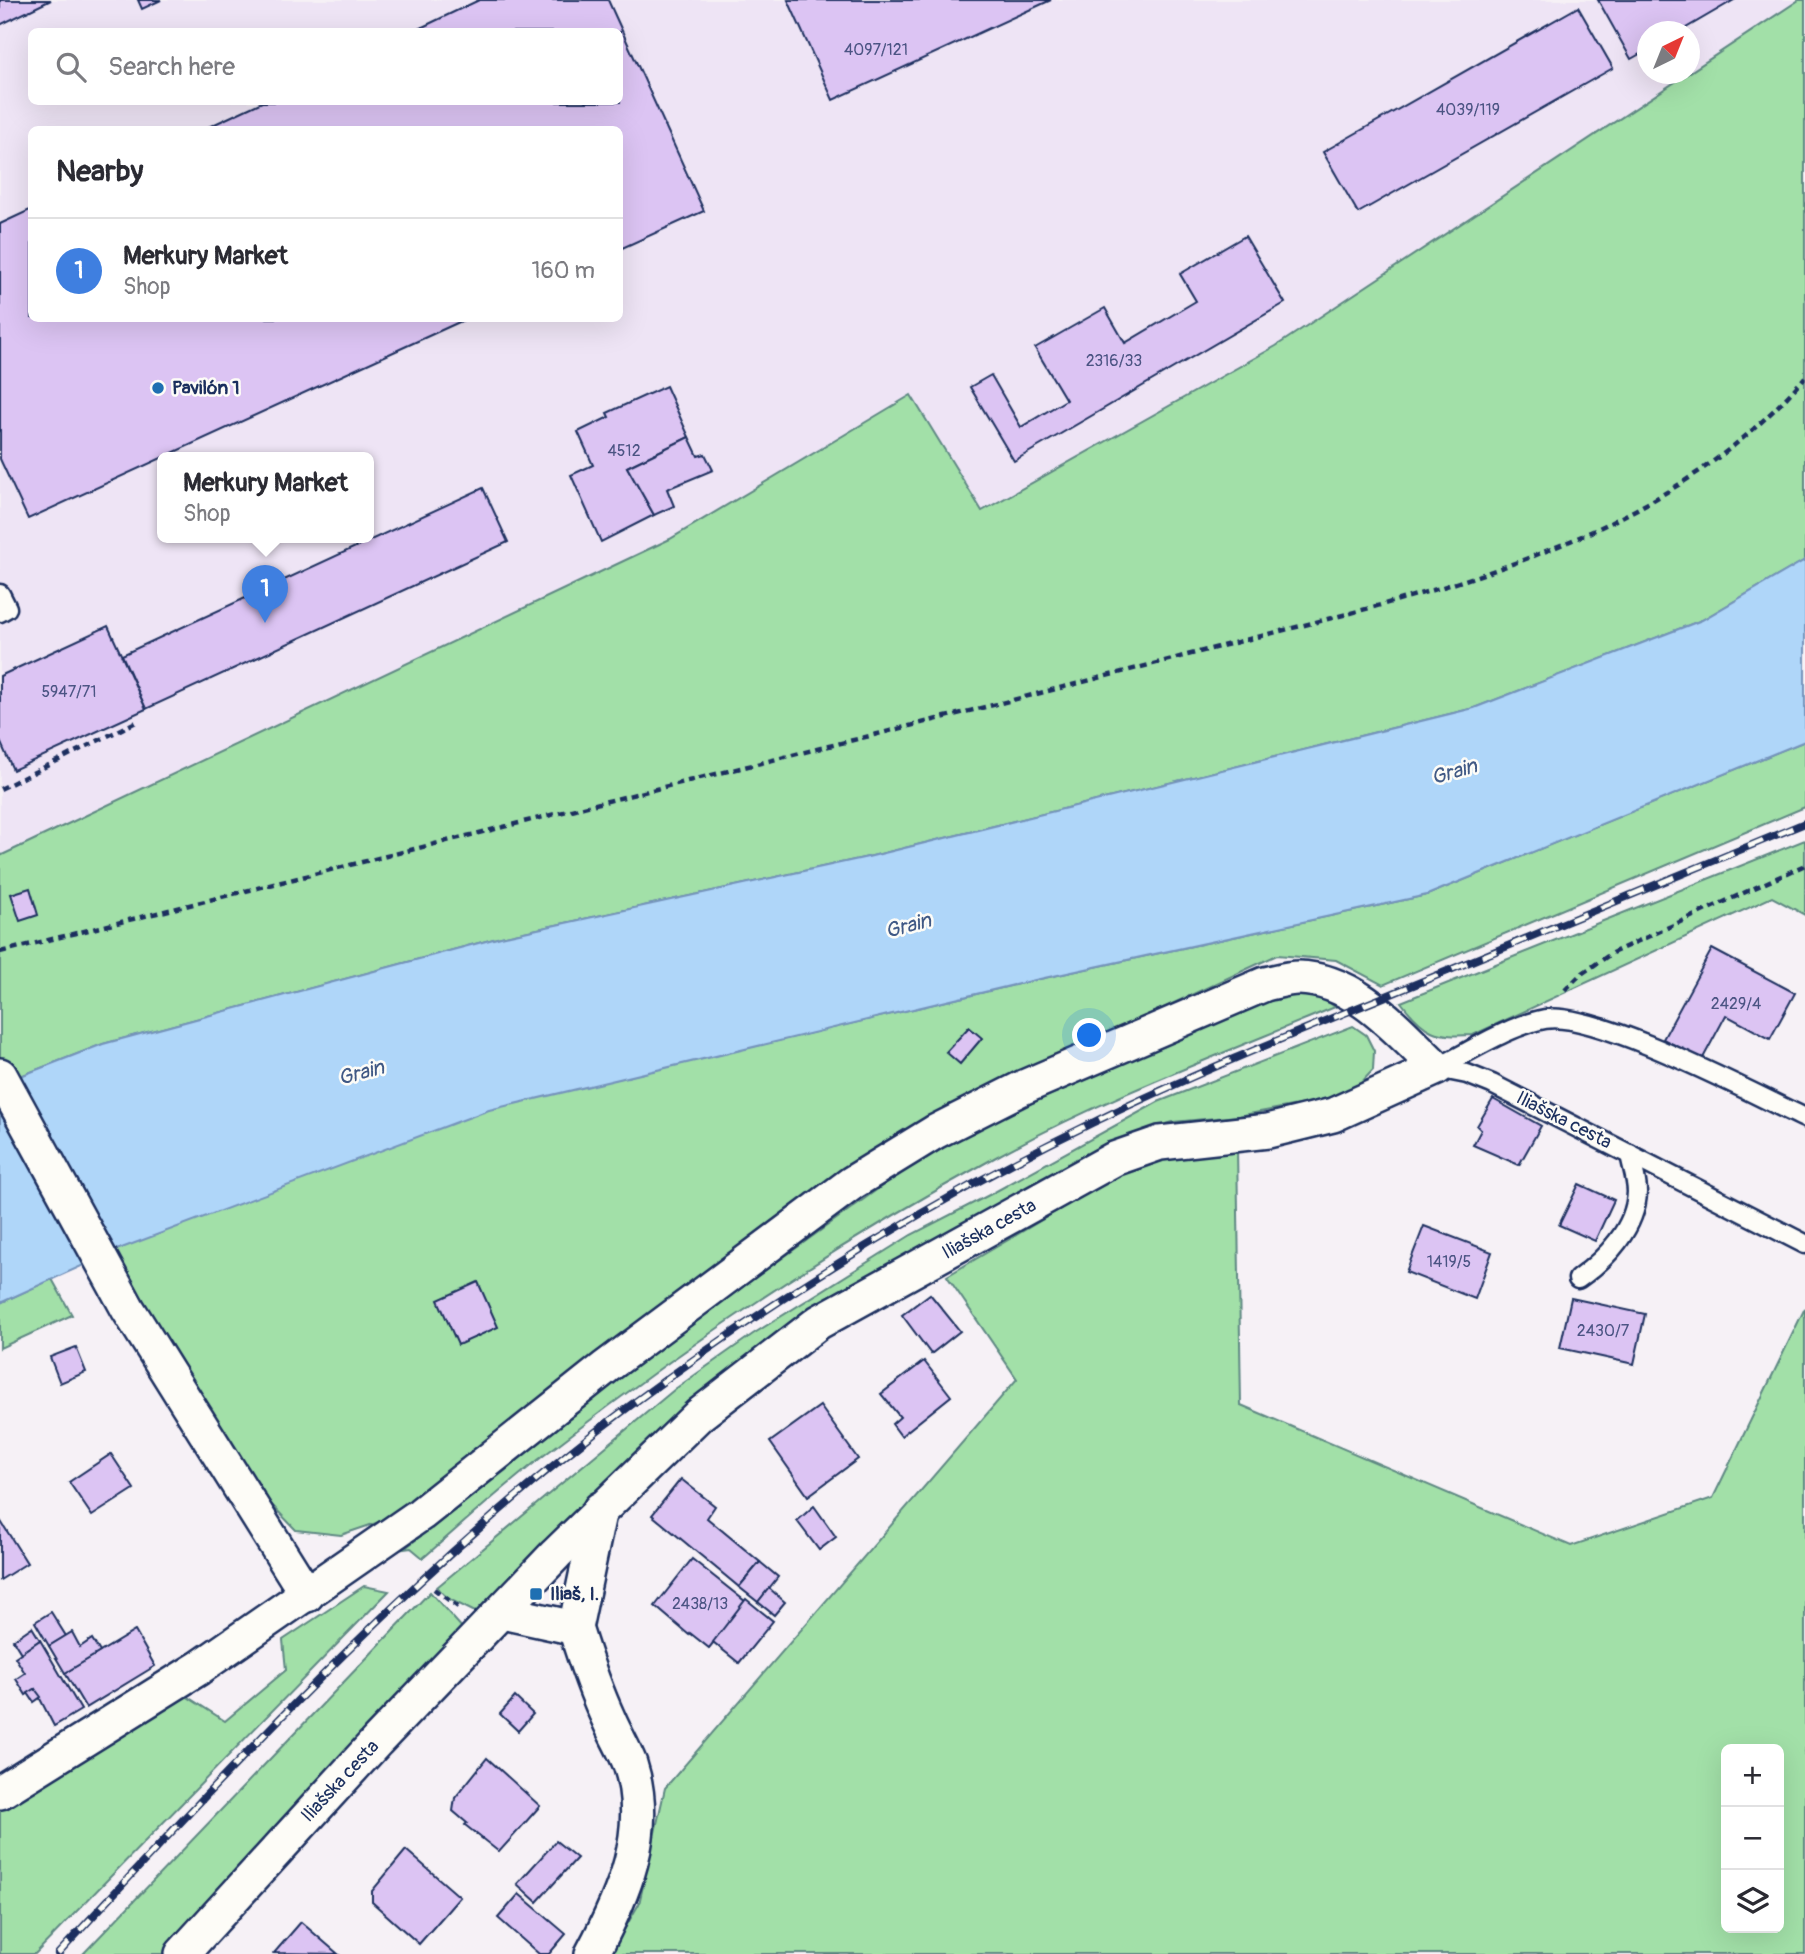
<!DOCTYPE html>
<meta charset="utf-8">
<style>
body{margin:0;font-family:Pangolin,sans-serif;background:#f7f7f7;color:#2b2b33}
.controls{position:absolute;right:21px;bottom:21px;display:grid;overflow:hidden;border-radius:10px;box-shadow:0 7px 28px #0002}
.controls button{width:63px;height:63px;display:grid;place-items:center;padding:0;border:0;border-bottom:2px solid #e1e1e2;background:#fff;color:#2b2b33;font:35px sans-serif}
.compass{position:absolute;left:1637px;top:21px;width:63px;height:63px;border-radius:50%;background:#fff;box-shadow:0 7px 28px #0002;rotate:43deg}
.you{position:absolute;left:1090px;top:1036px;width:24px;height:24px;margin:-18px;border:5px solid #fff;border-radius:50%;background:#1a73e8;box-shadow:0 0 0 10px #1a73e833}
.badge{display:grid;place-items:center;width:46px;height:46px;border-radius:50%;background:#1f6fb2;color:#fff;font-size:23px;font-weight:700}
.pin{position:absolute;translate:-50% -58px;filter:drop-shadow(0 2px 4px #0008)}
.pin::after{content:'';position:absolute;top:37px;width:24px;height:21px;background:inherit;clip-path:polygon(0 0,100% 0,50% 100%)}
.popup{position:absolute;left:157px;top:452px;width:217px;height:91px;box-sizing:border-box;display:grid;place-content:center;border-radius:10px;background:#fff;filter:drop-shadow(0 2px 5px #0005);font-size:23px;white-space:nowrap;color:#7c7c81}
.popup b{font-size:26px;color:#2b2b33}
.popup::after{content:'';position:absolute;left:50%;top:100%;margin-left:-14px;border:14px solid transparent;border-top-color:#fff}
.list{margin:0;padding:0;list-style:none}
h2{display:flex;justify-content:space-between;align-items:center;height:91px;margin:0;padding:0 28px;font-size:30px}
h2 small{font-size:23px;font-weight:400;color:#7c7c81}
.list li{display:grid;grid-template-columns:46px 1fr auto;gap:21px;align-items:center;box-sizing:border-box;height:105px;padding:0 28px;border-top:2px solid #e1e1e2}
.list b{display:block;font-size:26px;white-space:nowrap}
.list p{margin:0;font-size:23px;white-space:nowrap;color:#7c7c81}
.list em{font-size:23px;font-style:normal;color:#7c7c81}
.icon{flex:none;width:38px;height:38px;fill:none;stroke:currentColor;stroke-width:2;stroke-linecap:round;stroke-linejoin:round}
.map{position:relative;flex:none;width:1805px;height:1954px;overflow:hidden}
.search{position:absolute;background:#fff;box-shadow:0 7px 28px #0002;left:28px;top:28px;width:595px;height:77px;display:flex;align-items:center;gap:18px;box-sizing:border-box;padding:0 24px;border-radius:10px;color:#7c7c81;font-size:26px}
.panel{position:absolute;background:#fff;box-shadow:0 7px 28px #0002;left:28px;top:126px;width:595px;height:196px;border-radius:10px}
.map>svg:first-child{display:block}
.built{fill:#eee4f5;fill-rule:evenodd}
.green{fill:#a2e0a8;stroke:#5e8883;stroke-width:2;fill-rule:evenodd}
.water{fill:#afd6f9;stroke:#7493bb;stroke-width:2}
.building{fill:#dcc4f3;stroke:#1b2f5e;stroke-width:2}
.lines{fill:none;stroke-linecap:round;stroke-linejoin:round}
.service-casing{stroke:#1b2f5e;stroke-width:23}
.minor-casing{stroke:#1b2f5e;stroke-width:38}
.path{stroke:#1b2f5e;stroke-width:4.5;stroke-dasharray:7 5;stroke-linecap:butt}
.service{stroke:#fdfcf7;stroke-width:18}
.minor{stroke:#fdfcf7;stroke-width:33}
.rail-casing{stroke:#1b2f5e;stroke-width:8}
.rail{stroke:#fdfcf7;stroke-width:5;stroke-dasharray:16;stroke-linecap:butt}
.poi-dot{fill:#1f6fb2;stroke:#fdfcf7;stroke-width:2.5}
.labels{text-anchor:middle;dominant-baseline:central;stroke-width:5;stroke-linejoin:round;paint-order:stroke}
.number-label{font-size:16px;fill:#4b5483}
.poi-label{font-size:19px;font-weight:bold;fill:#1b2f5e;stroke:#fdfcf7;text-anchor:start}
.street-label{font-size:19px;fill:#1b2f5e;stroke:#fdfcf7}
.water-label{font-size:21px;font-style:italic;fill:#405985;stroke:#fdfcf7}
</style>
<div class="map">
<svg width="1805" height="1954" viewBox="0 0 1805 1954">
<rect width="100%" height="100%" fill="#f6f1f6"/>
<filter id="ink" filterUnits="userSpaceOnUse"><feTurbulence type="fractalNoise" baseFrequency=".0143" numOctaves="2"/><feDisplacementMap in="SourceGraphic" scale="14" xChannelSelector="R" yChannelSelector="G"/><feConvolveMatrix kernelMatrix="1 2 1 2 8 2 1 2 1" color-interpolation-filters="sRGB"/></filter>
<g filter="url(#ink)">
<path class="built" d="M 0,0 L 1799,0 L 1690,72 L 1689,32 L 1647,32 L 1647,74 L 1688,74 L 1276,346 L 982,512 L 911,395 L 670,539 L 0,856 ZM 32,32 L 620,32 L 620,102 L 32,102 ZM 32,130 L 620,130 L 620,318 L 32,318 ZM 162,457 L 368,457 L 368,537 L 162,537 Z"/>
<g class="green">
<path d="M 1799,0 L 1805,0 L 1805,560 L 1702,620 L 1474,708 L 868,857 L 501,937 L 103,1044 L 0,1084 L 0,856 L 670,539 L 911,395 L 982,511 L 1276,346 Z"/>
<path d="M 1805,741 L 1805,807 L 1383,985 L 1336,960 L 1277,955 L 918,1122 L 568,1376 L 428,1490 L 385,1520 L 341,1535 L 296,1530 L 268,1501 L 142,1302 L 115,1250 L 412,1132 L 599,1077 L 613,1080 L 1035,980 L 1427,895 Z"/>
<path d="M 1805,840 L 1805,915 L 1772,897 L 1473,1035 C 1436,1037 1425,1034 1401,1002 Z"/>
<path d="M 1286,993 C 1305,994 1320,995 1335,1007 C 1222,1054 1104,1098 996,1157 C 842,1241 693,1340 555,1447 C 509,1481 466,1521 423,1558 L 411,1548 L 404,1549 L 506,1470 L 594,1394 L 918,1160 L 995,1119 Z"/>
<path d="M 1353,1026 L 1366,1035 L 1374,1051 L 1373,1070 L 1359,1085 L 1325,1100 L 1238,1116 L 1173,1122 L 1126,1136 L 925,1248 L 479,1614 L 447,1598 L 437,1587 L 675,1389 L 753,1334 L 911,1235 L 991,1194 L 1158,1102 Z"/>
<path d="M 1237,1147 L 1241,1405 L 1571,1546 L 1713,1498 L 1805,1308 L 1805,1954 L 610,1954 L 639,1904 L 665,1788 L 1017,1379 L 947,1276 L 1111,1179 L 1168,1155 ZM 1726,1749 L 1779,1749 L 1779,1928 L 1726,1928 Z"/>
<path d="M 52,1279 L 72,1315 L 0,1348 L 0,1303 Z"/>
<path d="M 364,1586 L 389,1591 L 35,1954 L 0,1954 L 0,1810 L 186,1696 L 225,1721 L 286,1670 L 283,1640 Z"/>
<path d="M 430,1592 L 464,1630 L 165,1954 L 83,1954 Z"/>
</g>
<path class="water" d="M 1805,560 L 1805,741 L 1427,895 L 1035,980 L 489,1110 L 119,1249 L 0,1303 L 0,1084 L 103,1044 L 501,937 L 868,857 L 1474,708 L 1702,620 Z"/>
<g class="building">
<path d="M 0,0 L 51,0 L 0,25 Z"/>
<path d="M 138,0 L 161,0 L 142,9 Z"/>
<path d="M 479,0 L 608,0 L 704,211 L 620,249 L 620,130 L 202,130 L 262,102 L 620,102 L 620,32 L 412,32 Z"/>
<path d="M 788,0 L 1051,0 L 833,100 Z"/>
<path d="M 1598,0 L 1734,0 L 1679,32 L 1647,32 L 1647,50 L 1631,59 Z"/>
<path d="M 1578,7 L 1613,68 L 1358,213 L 1323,152 Z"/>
<path d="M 32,209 L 32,318 L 468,318 L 28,519 L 0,459 L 0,224 Z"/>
<path d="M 1245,236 L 1285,303 L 1014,461 L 970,387 L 991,375 L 1021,427 L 1066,400 L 1035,348 L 1105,308 L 1125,343 L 1196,301 L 1180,274 Z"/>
<path d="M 666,386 L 689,437 L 627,467 L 654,515 L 601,542 L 571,475 L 593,465 L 578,432 L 609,417 L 607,413 Z"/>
<path d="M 689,437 L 698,456 L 705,454 L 713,470 L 667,489 L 674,506 L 654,515 L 627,467 Z"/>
<path d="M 483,488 L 508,542 L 146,709 L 122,655 Z"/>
<path d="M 108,626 L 146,709 L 13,770 L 0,741 L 0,676 Z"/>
<path d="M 30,888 L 38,915 L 20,921 L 11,894 Z"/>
<path d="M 1712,949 L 1795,993 L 1770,1039 L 1726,1015 L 1702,1060 L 1663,1039 Z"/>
<path d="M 969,1027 L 982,1038 L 960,1064 L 946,1052 Z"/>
<path d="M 1493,1099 L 1541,1126 L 1519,1165 L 1473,1145 L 1481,1130 L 1477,1126 Z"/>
<path d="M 1579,1184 L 1614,1200 L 1595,1241 L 1559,1225 Z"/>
<path d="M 1424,1226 L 1492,1252 L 1475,1299 L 1406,1272 Z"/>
<path d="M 478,1282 L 498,1327 L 458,1345 L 438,1300 Z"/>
<path d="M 930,1294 L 960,1331 L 931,1354 L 902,1315 Z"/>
<path d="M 1571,1298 L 1645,1314 L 1634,1364 L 1560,1348 Z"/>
<path d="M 76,1347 L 86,1372 L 60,1383 L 50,1357 Z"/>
<path d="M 924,1361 L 951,1396 L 901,1436 L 892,1424 L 900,1417 L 881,1394 Z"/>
<path d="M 820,1406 L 858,1459 L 808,1496 L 770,1442 Z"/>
<path d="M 111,1454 L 134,1489 L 92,1516 L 69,1482 Z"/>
<path d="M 681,1479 L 715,1506 L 707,1518 L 760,1562 L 739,1587 L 652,1515 Z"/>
<path d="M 814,1506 L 836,1537 L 819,1550 L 797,1521 Z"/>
<path d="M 0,1520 L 27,1563 L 0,1580 Z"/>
<path d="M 692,1559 L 746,1602 L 709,1648 L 690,1633 L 689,1635 L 655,1606 Z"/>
<path d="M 760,1562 L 778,1577 L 758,1602 L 739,1587 Z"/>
<path d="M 769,1588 L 785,1602 L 774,1615 L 758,1602 Z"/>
<path d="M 746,1599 L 773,1621 L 739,1663 L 713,1642 Z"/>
<path d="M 51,1612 L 66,1636 L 49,1646 L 35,1622 Z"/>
<path d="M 32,1627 L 40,1640 L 21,1653 L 13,1640 Z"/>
<path d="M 135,1631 L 155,1666 L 86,1708 L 65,1673 Z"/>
<path d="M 72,1632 L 80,1647 L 92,1639 L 100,1652 L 65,1673 L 49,1646 Z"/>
<path d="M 40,1640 L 81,1710 L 54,1726 L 35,1689 L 26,1695 L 16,1679 L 25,1673 L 15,1657 Z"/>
<path d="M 35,1689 L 41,1697 L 34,1702 L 28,1693 Z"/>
<path d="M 515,1697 L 533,1714 L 518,1731 L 500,1714 Z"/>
<path d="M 487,1758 L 540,1806 L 499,1852 L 465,1825 L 467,1823 L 453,1811 L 455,1798 Z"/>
<path d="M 556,1841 L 577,1858 L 537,1902 L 517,1884 Z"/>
<path d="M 406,1850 L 460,1897 L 419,1944 L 372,1902 L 372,1891 Z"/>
<path d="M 519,1894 L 566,1934 L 549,1954 L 539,1954 L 498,1918 Z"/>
<path d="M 301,1922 L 338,1954 L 274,1953 Z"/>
</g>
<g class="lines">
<defs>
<g id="service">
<path d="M 0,594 L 7,608 L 0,612"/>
<path d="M 1437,1068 L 1467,1074 L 1492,1084 L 1805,1244"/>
<path d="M 1437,1068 C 1471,1051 1508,1026 1545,1019 C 1595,1010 1753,1094 1805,1118"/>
<path d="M 1578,1279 C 1606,1259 1636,1228 1637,1192 C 1637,1180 1632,1166 1630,1154"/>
</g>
<g id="minor">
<path d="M 0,1075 L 128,1309 L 307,1595"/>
<path d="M 502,1612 L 575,1628 C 585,1660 595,1690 609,1720 C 615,1734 624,1749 630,1764 C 652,1831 623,1896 592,1954"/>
<path d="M 575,1628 L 600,1509"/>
<path d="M 0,1792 L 199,1668 L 421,1514 L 606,1367 L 852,1183 L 935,1132 L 1024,1087 L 1265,984 C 1276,982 1287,978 1298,978 C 1356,979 1398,1031 1437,1068 L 1333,1115 L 1268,1131 L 1160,1143 L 1114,1159 L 819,1322 L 699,1415 L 556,1554 L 377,1741 L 182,1954"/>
</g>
</defs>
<use href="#service" class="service-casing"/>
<use href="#minor" class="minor-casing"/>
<g class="path">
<path d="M 0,789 L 136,722"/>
<path d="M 0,952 C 274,884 547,816 821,748 C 955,715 1088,681 1222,646 C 1427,593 1660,546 1805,377"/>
<path d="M 1565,990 L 1580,975 L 1612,953 L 1805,865"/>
<path d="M 434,1589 L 458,1607"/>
</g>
<use href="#service" class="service"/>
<use href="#minor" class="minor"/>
<defs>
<path id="rail" d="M 58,1954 C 238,1760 418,1563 631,1405 C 775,1298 930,1201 1092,1123 C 1203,1069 1318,1024 1433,977 C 1557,926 1681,874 1805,823"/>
</defs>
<use href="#rail" class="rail-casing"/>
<use href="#rail" class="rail"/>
</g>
</g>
<g class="poi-dot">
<circle cx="158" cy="388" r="7"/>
<rect x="529" y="1587" width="14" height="14" rx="3.5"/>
</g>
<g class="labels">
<g class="number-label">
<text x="876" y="50">4097/121</text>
<text x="1468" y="110">4039/119</text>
<text x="1114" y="361">2316/33</text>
<text x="624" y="451">4512</text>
<text x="69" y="692">5947/71</text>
<text x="1736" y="1004">2429/4</text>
<text x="1449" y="1262">1419/5</text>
<text x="1603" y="1331">2430/7</text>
<text x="700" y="1604">2438/13</text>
</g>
<g class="poi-label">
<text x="172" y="388">Pavilón 1</text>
<text x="550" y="1594">Iliaš, I.</text>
</g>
<g class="street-label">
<text transform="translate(1564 1120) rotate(27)">Iliašska cesta</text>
<text transform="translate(989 1229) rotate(-29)">Iliašska cesta</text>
<text transform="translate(340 1781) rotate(-47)">Iliašska cesta</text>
</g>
<g class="water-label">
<text transform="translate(1454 772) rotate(-16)">Grain</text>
<text transform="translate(908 926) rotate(-15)">Grain</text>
<text transform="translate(361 1073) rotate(-15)">Grain</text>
</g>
</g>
</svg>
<div class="controls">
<button>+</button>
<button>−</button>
<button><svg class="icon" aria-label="layers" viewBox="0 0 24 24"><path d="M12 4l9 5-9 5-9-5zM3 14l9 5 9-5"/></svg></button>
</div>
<svg class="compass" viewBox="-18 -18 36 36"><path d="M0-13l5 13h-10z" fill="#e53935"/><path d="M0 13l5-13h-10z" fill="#7c7c81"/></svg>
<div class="you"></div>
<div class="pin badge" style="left:265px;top:623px;background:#3f7fe0">1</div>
<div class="popup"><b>Merkury Market</b>Shop</div>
<div class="search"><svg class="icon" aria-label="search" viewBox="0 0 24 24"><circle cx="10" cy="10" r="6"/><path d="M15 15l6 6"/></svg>Search here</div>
<section class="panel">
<h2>Nearby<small></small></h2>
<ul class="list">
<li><span class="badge" style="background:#3f7fe0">1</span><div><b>Merkury Market</b><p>Shop</p></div><em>160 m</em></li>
</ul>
</section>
</div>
